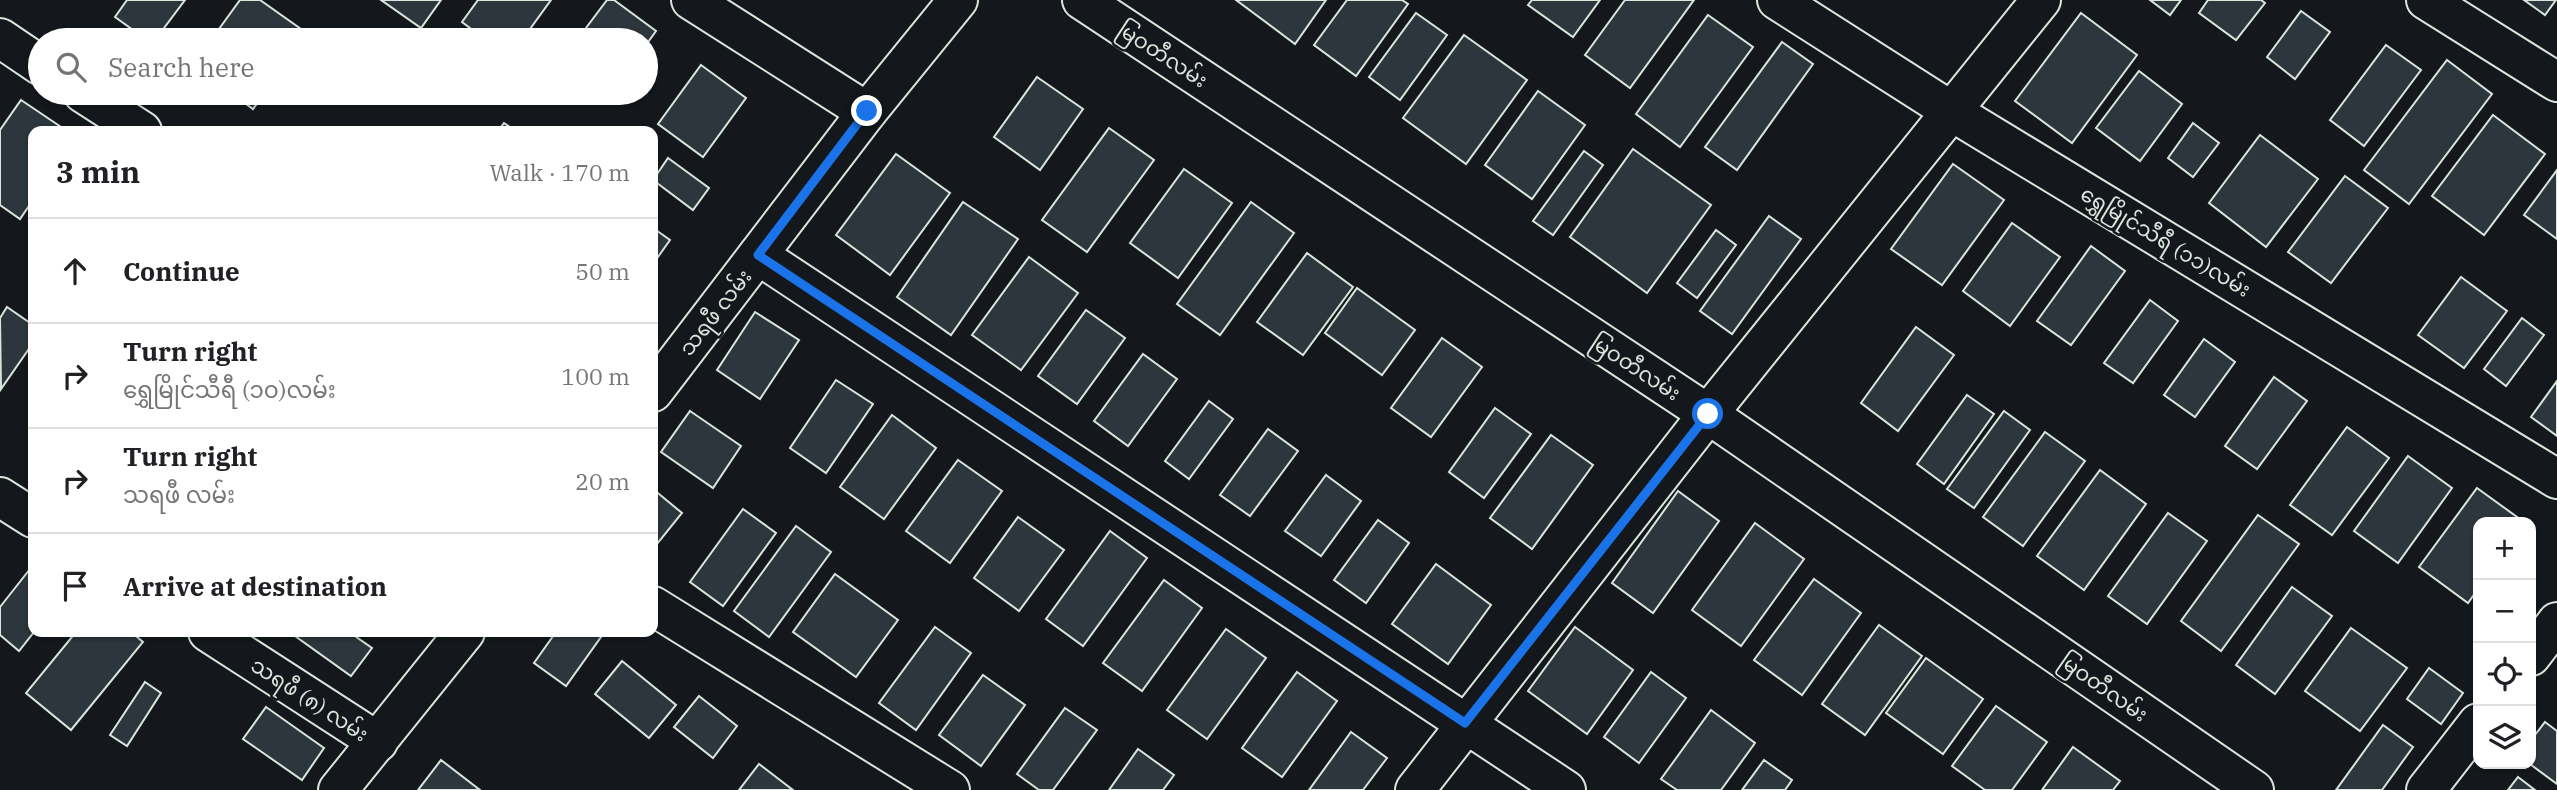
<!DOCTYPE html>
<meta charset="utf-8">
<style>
body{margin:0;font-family:"IBM Plex Serif","Noto Sans Myanmar",serif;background:#f6f6f6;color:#202124}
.controls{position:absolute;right:21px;bottom:21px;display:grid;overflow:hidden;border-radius:14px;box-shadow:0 2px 5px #0004}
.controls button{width:63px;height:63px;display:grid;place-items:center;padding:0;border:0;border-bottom:2px solid #e0e0e0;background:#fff;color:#202124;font:35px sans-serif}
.stop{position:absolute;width:21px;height:21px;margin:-16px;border:5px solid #1a73e8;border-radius:50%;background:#fff}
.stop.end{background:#1a73e8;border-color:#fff;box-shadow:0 2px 7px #0008}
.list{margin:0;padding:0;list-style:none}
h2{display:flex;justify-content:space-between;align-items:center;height:91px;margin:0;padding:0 28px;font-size:30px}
h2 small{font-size:23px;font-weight:400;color:#757577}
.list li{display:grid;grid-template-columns:46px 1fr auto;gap:21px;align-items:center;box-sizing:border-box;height:105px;padding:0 28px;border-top:2px solid #e0e0e0}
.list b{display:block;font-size:26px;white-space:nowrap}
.list p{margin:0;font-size:23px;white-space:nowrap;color:#757577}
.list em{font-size:23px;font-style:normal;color:#757577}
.icon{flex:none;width:38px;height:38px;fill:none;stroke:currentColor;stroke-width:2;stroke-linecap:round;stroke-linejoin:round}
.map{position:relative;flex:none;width:2557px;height:790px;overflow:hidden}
.search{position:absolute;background:#fff;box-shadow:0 2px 5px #0004;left:28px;top:28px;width:630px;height:77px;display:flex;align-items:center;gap:18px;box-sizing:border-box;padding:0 24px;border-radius:38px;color:#757577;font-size:26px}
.panel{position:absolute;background:#fff;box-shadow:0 2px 5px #0004;left:28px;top:126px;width:630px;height:511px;border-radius:14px}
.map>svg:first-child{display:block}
.building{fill:#2c363c;stroke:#d8e6dc;stroke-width:2}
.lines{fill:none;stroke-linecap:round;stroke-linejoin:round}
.street-casing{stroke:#d8e6dc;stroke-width:42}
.street{stroke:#14181c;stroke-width:38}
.route{stroke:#1a73e8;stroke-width:9}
.labels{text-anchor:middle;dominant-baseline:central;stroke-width:5;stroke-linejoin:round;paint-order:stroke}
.street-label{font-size:21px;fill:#d8e6dc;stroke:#14181c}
</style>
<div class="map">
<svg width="2557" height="790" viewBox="0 0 2557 790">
<rect width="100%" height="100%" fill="#14181c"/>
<g class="building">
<path d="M 127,0 L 185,0 L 155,40 L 147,40 L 115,17 Z"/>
<path d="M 240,0 L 260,0 L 308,34 L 303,40 L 211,40 Z"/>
<path d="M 381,0 L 441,0 L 421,28 Z"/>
<path d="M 478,0 L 551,0 L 522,40 L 486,40 L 462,22 Z"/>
<path d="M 607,0 L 614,0 L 656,31 L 646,45 L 646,40 L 577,40 Z"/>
<path d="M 1236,0 L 1326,0 L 1295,44 Z"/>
<path d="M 1347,0 L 1402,0 L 1408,4 L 1356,76 L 1314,45 Z"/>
<path d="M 1532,0 L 1600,0 L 1573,37 L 1528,5 Z"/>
<path d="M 1625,0 L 1694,0 L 1630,88 L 1585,55 Z"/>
<path d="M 2150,0 L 2181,0 L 2170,15 Z"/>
<path d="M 2208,0 L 2261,0 L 2265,3 L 2236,40 L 2199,13 Z"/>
<path d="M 2524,0 L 2556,0 L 2545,15 Z"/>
<path d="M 2301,11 L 2330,32 L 2295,79 L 2267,57 Z"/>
<path d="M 1416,13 L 1447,35 L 1400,100 L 1369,77 Z"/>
<path d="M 2081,13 L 2137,55 L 2072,143 L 2015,101 Z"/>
<path d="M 1708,15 L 1753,47 L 1680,147 L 1636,114 Z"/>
<path d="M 1464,35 L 1527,80 L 1466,164 L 1403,118 Z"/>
<path d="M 1782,42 L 1813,64 L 1737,170 L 1705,147 Z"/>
<path d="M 2386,45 L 2421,70 L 2364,146 L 2330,120 Z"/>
<path d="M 2447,60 L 2492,94 L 2409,204 L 2364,170 Z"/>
<path d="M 701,65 L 746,98 L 703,157 L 658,124 Z"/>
<path d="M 2139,71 L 2182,104 L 2140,161 L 2096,128 Z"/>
<path d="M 1037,77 L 1083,109 L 1040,170 L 994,137 Z"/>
<path d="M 1538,91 L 1585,125 L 1532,199 L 1485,165 Z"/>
<path d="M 231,93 L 265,93 L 253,109 Z"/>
<path d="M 21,100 L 67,131 L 33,131 L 33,200 L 20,219 L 0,205 L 0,130 Z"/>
<path d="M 2493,115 L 2545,154 L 2484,235 L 2432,196 Z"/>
<path d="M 504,123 L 516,131 L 498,131 Z"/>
<path d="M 2193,123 L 2219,143 L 2193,177 L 2168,158 Z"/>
<path d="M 1109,128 L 1154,160 L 1087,252 L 1042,220 Z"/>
<path d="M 2260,135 L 2318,179 L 2266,247 L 2209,203 Z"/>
<path d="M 1633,149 L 1711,205 L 1647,293 L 1570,237 Z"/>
<path d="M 1584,151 L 1603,165 L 1553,235 L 1533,221 Z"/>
<path d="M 896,154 L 950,193 L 890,275 L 836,235 Z"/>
<path d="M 668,158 L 709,188 L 693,210 L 653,180 Z"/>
<path d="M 1953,164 L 2004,200 L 1942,285 L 1891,249 Z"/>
<path d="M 1184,169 L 1232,203 L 1178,278 L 1130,243 Z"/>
<path d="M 2557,170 L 2557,239 L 2524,215 Z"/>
<path d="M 2345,176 L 2388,208 L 2331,283 L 2288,252 Z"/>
<path d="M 963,202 L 1018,239 L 951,335 L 897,297 Z"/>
<path d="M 1251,202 L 1294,233 L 1220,335 L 1177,304 Z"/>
<path d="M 1769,216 L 1801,239 L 1732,334 L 1700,311 Z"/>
<path d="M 2012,223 L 2060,257 L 2010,326 L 1963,291 Z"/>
<path d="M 653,228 L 670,240 L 653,264 Z"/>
<path d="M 1716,230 L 1736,245 L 1697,298 L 1677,283 Z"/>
<path d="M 2091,246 L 2125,271 L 2071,345 L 2037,321 Z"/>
<path d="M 1307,253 L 1353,287 L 1303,355 L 1257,322 Z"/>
<path d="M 1029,257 L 1078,293 L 1021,370 L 972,335 Z"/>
<path d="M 2461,277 L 2507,311 L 2464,368 L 2418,335 Z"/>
<path d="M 1357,288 L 1415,330 L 1382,375 L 1325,333 Z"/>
<path d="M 2150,300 L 2178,321 L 2133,383 L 2104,363 Z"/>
<path d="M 7,307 L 33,325 L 33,343 L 1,389 L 0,318 Z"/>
<path d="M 1086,310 L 1125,338 L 1077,404 L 1038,376 Z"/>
<path d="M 755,312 L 799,340 L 760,399 L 717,370 Z"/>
<path d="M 2522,318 L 2544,335 L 2506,386 L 2484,369 Z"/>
<path d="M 1916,327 L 1954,355 L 1898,431 L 1861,403 Z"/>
<path d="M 1442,338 L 1482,367 L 1431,437 L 1391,408 Z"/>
<path d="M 2204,339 L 2235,362 L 2195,417 L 2164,395 Z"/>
<path d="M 1143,354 L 1177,379 L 1128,446 L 1094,421 Z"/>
<path d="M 2274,377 L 2307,401 L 2257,469 L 2225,446 Z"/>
<path d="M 836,380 L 873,404 L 826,473 L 790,448 Z"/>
<path d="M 2557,381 L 2557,436 L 2531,417 Z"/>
<path d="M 1967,395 L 1994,414 L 1944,484 L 1917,464 Z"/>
<path d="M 1209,401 L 1233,419 L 1189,479 L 1165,461 Z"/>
<path d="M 1495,408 L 1531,434 L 1484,498 L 1449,472 Z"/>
<path d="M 690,411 L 741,446 L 713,488 L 661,452 Z"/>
<path d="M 2004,411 L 2030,430 L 1974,508 L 1947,489 Z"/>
<path d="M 892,415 L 936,448 L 884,519 L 840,487 Z"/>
<path d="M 2347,427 L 2389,458 L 2332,535 L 2290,505 Z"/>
<path d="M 1268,429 L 1298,451 L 1250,516 L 1220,495 Z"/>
<path d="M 2045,432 L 2085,461 L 2023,546 L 1983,517 Z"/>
<path d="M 1551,435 L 1593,465 L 1532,549 L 1490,518 Z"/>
<path d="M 2408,456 L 2452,488 L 2398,563 L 2354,531 Z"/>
<path d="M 958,460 L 1002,491 L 950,563 L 906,531 Z"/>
<path d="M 2100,470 L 2146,504 L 2084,590 L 2037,556 Z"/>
<path d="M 1326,475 L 1361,501 L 1321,556 L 1285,531 Z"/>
<path d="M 2477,488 L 2524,522 L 2478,522 L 2478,589 L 2468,603 L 2419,567 Z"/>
<path d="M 653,489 L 682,513 L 653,549 Z"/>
<path d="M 1678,491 L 1719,521 L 1653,613 L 1612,583 Z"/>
<path d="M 743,509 L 776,533 L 723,606 L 690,582 Z"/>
<path d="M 2168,513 L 2207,541 L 2147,624 L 2108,596 Z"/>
<path d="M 2258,515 L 2299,544 L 2221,651 L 2181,621 Z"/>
<path d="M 1018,517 L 1064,550 L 1019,611 L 974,578 Z"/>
<path d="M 1378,520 L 1409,543 L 1366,603 L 1334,580 Z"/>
<path d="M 1755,523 L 1804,559 L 1741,646 L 1692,610 Z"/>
<path d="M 796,526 L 831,552 L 769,637 L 734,611 Z"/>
<path d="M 1110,531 L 1147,558 L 1083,646 L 1046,619 Z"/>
<path d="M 1436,564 L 1491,605 L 1448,664 L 1392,624 Z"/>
<path d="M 30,569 L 33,571 L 34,632 L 19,651 L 0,635 L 0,607 Z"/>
<path d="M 835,574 L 898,620 L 856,677 L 793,632 Z"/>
<path d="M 1814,579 L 1861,613 L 1802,695 L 1754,660 Z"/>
<path d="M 1164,580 L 1202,608 L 1142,691 L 1103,663 Z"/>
<path d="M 2292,587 L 2332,616 L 2275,694 L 2236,665 Z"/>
<path d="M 1879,625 L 1922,656 L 1865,735 L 1822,704 Z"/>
<path d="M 935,627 L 971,653 L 916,730 L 879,703 Z"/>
<path d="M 1575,627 L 1633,670 L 1587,734 L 1528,691 Z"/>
<path d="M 2351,628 L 2407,668 L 2360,731 L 2305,691 Z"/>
<path d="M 1226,629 L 1266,658 L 1207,739 L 1167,710 Z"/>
<path d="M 76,632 L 131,632 L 143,642 L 71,730 L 26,693 Z"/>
<path d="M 298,632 L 349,632 L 372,648 L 351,676 L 295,636 Z"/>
<path d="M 556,632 L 593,632 L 601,637 L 566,686 L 534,663 Z"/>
<path d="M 1926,658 L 1983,699 L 1943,754 L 1886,713 Z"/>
<path d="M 622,661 L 676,705 L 649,738 L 595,694 Z"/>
<path d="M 2429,668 L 2463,693 L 2441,724 L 2407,699 Z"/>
<path d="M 1297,672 L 1337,701 L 1282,777 L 1242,748 Z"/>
<path d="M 1651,672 L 1686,698 L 1639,763 L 1604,737 Z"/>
<path d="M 983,675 L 1025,705 L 981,766 L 939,735 Z"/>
<path d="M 145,682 L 161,693 L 127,746 L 110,735 Z"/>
<path d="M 699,696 L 737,726 L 713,758 L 674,727 Z"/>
<path d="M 1996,706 L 2047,742 L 2012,790 L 1985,790 L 1952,766 Z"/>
<path d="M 266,707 L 324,748 L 302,780 L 243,739 Z"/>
<path d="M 1065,708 L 1097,730 L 1053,790 L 1039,790 L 1017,774 Z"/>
<path d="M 1711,710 L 1755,743 L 1721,790 L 1677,790 L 1661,779 Z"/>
<path d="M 2545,722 L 2557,731 L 2557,784 L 2530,764 L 2531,740 Z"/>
<path d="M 2383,725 L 2413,747 L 2382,790 L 2336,790 Z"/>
<path d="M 1351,732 L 1387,758 L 1363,790 L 1309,790 Z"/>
<path d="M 2073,747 L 2120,781 L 2113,790 L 2042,790 Z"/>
<path d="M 1138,749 L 1174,775 L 1163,790 L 1109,790 Z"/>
<path d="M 441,760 L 480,790 L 418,790 Z"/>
<path d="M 1764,760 L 1792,780 L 1785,790 L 1742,790 Z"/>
<path d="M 759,764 L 793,790 L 739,790 Z"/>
<path d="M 2518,777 L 2535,790 L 2508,790 Z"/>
</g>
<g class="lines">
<defs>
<g id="street">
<path d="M 691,0 L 867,112"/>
<path d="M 1082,0 L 1708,414 L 2254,790"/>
<path d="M 1777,0 L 1951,111 L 2557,479"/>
<path d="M 2426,0 L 2557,82"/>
<path d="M 0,38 L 40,65"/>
<path d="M 83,93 L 142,131"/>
<path d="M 758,255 L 1566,790"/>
<path d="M 653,392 L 867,112 L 958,0"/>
<path d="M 0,497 L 33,518"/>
<path d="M 653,606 L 950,790"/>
<path d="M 208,632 L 378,742"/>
<path d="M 2531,656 L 2557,622"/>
<path d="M 338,790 L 465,632"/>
<path d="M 1415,790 L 1708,414 L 2041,0"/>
<path d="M 2426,790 L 2478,723"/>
</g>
</defs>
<use href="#street" class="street-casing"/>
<use href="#street" class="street"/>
</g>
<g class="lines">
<path class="route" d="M 867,111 L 758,255 L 1465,723 L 1708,414"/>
</g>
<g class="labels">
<g class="street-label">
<text transform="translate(1163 54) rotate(33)">မြဝတီလမ်း</text>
<text transform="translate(2166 241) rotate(31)">ရွှေမြိုင်သီရီ (၁၁)လမ်း</text>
<text transform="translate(715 312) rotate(-52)">သရဖီ လမ်း</text>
<text transform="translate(1636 367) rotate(33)">မြဝတီလမ်း</text>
<text transform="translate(2104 687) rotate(35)">မြဝတီလမ်း</text>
<text transform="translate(310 699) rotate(33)">သရဖီ (၈) လမ်း</text>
</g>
</g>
</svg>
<div class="controls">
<button>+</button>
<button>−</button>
<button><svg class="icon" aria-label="locate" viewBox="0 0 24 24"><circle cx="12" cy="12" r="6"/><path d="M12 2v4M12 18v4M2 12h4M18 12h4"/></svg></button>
<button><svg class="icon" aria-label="layers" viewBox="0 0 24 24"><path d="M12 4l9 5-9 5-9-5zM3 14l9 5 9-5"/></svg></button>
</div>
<div class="stop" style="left:1708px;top:414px"></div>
<div class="stop end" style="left:867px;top:111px"></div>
<div class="search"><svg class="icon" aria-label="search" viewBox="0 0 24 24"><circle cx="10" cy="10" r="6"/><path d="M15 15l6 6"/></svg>Search here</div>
<section class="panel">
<h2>3 min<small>Walk · 170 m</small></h2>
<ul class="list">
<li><svg class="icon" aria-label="ahead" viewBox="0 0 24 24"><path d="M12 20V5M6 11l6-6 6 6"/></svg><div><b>Continue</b></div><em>50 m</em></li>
<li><svg class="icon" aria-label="right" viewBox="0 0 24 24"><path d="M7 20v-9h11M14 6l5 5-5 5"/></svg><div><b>Turn right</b><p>ရွှေမြိုင်သီရီ (၁၀)လမ်း</p></div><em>100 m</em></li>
<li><svg class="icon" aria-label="right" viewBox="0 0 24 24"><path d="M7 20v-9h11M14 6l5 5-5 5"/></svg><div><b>Turn right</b><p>သရဖီ လမ်း</p></div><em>20 m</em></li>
<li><svg class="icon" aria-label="arrive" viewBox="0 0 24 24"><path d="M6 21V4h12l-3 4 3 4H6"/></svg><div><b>Arrive at destination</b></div></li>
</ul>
</section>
</div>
